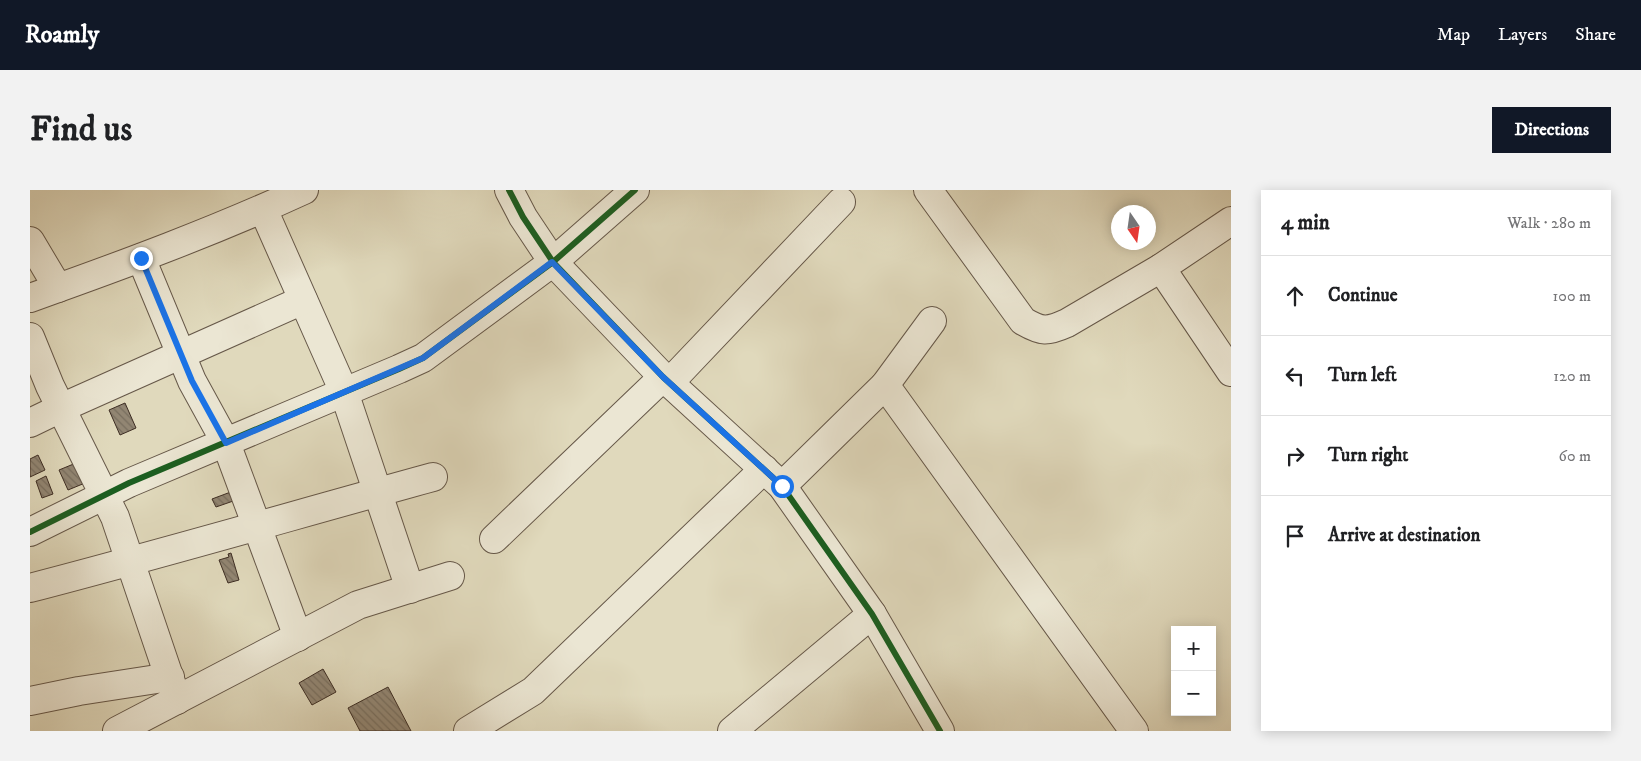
<!DOCTYPE html>
<meta charset="utf-8">
<style>
body{margin:0;font-family:"IM FELL DW Pica",serif;background:#f2f2f2;color:#202124}
.controls{position:absolute;right:15px;bottom:15px;display:grid;overflow:hidden;border-radius:0px;box-shadow:0 2px 12px #0003}
.controls button{width:45px;height:45px;display:grid;place-items:center;padding:0;border:0;border-bottom:1px solid #e0e0e0;background:#fff;color:#202124;font:25px sans-serif}
.compass{position:absolute;left:1081px;top:15px;width:45px;height:45px;border-radius:50%;background:#fff;box-shadow:0 2px 12px #0003;rotate:167deg}
.stop{position:absolute;width:15px;height:15px;margin:-11px;border:4px solid #1a73e8;border-radius:50%;background:#fff}
.stop.end{background:#1a73e8;border-color:#fff;box-shadow:0 1px 5px #0008}
.list{margin:0;padding:0;list-style:none}
h2{display:flex;justify-content:space-between;align-items:center;height:65px;margin:0;padding:0 20px;font-size:21px}
h2 small{font-size:16px;font-weight:400;color:#757577}
.list li{display:grid;grid-template-columns:32px 1fr auto;gap:15px;align-items:center;box-sizing:border-box;height:80px;padding:0 20px;border-top:1px solid #e0e0e0}
.list b{display:block;font-size:19px;white-space:nowrap}
.list em{font-size:16px;font-style:normal;color:#757577}
.icon{flex:none;width:28px;height:28px;fill:none;stroke:currentColor;stroke-width:2;stroke-linecap:round;stroke-linejoin:round}
.map{position:relative;flex:none;width:1201px;height:541px;overflow:hidden;border-radius:0px}
header{display:flex;align-items:center;gap:30px;box-sizing:border-box;height:70px;padding:0 25px;background:#111827;color:#fff}
header strong{font-size:24px}
nav{display:flex;gap:28px;margin-inline-start:auto;font-size:18px}
.intro{display:flex;align-items:center;justify-content:space-between;box-sizing:border-box;height:120px;padding:0 30px}
h1{margin:0;font-size:35px}
.button{padding:12px 22px;border-radius:0px;background:#111827;color:#fff;font-size:18px;font-weight:700}
main{display:flex;gap:30px;padding:0 30px}
aside{flex:1;background:#fff;border-radius:0px;box-shadow:0 2px 12px #0003}
.map>svg:first-child{display:block}
.building{fill:url(#building-back-hatch);stroke:#3d2d23}
.lines{fill:none;stroke-linecap:round;stroke-linejoin:round}
.minor-casing{stroke:#665849;stroke-width:30}
.minor{stroke:#ebe6d3;stroke-width:28}
.cycleway-casing{stroke:#ebe6d3;stroke-width:9}
.cycleway{stroke:#1b5e20;stroke-width:6}
.route{stroke:#1a73e8;stroke-width:6}
</style>
<header>
<strong>Roamly</strong>
<nav><a>Map</a><a>Layers</a><a>Share</a></nav>
</header>
<div class="intro"><h1>Find us</h1><a class="button">Directions</a></div>
<main>
<div class="map">
<svg width="1201" height="541" viewBox="0 0 1201 541">
<defs>
<pattern id="building-back-hatch" width="6" height="6" patternUnits="userSpaceOnUse" patternTransform="scale(1.25)"><rect width="6" height="6" fill="#928673"/><path d="M-1 5l2 2M0 0l6 6M5-1l2 2" fill="none" stroke="#786e5e"/></pattern>
</defs>
<rect width="100%" height="100%" fill="#e0d9bc"/>
<filter id="stains"><feTurbulence type="fractalNoise" baseFrequency=".004" numOctaves="4"/><feColorMatrix values="0 0 0 0 .2 0 0 0 0 .09 0 0 0 0 .02 0 0 0 .5 -.17"/></filter>
<radialGradient id="worn" r=".72"><stop offset=".6" stop-color="#630" stop-opacity="0"/><stop offset="1" stop-color="#630" stop-opacity=".3"/></radialGradient>
<g class="building">
<path d="M 95,213 L 106,238 L 90,245 L 79,220 Z"/>
<path d="M 8,265 L 15,280 L 0,287 L 0,269 Z"/>
<path d="M 46,273 L 55,293 L 38,300 L 29,280 Z"/>
<path d="M 16,286 L 23,304 L 12,308 L 6,291 Z"/>
<path d="M 206,300 L 209,309 L 186,317 L 182,309 Z"/>
<path d="M 201,363 L 209,390 L 198,393 L 189,370 L 199,367 L 198,364 Z"/>
<path d="M 293,479 L 306,502 L 282,515 L 269,493 Z"/>
<path d="M 358,497 L 381,541 L 330,541 L 318,518 Z"/>
</g>
<g class="lines">
<defs>
<g id="minor">
<path d="M 479,0 L 493,27 L 523,72 L 633,187 L 752,296 L 842,424 L 910,541"/>
<path d="M 898,0 L 993,131 C 1012,142 1017,142 1037,133 L 1131,78"/>
<path d="M 233,19 L 314,202 L 380,399"/>
<path d="M 1201,31 L 1131,78 L 1201,182"/>
<path d="M 0,51 L 28,98"/>
<path d="M 111,68 L 162,191 L 196,253 L 268,447"/>
<path d="M 0,108 C 93,75 185,41 274,0"/>
<path d="M 902,131 L 855,195 L 1104,541"/>
<path d="M 0,147 L 20,196 L 85,327 L 147,510"/>
<path d="M 639,193 L 811,12"/>
<path d="M 0,233 L 31,218 L 273,110"/>
<path d="M 752,296 L 855,195"/>
<path d="M 0,342 L 99,293 L 369,179 L 393,168 L 523,72 L 605,0"/>
<path d="M 464,349 L 633,187"/>
<path d="M 0,398 C 135,363 268,324 403,287"/>
<path d="M 0,511 L 49,501 L 140,487"/>
<path d="M 87,541 L 328,415 L 420,386"/>
<path d="M 438,541 L 503,501 L 734,279"/>
<path d="M 702,541 L 842,424"/>
</g>
</defs>
<use href="#minor" class="minor-casing"/>
<use href="#minor" class="minor"/>
<defs>
<g id="cycleway">
<path d="M 479,0 L 493,27 L 523,72 L 633,187 L 752,296 L 842,424 L 910,541"/>
<path d="M 0,342 L 99,293 L 369,179 L 393,168 L 523,72 L 605,0"/>
</g>
</defs>
<use href="#cycleway" class="cycleway-casing"/>
<use href="#cycleway" class="cycleway"/>
</g>
<g class="lines">
<path class="route" d="M 111,68 L 162,191 L 196,253 L 393,168 L 522,72 L 633,187 L 752,296"/>
</g>
<rect width="100%" height="100%" filter="url(#stains)"/>
<rect width="100%" height="100%" fill="url(#worn)"/>
</svg>
<div class="controls">
<button>+</button>
<button>−</button>
</div>
<svg class="compass" viewBox="-18 -18 36 36"><path d="M0-13l5 13h-10z" fill="#e53935"/><path d="M0 13l5-13h-10z" fill="#757577"/></svg>
<div class="stop" style="left:752px;top:296px"></div>
<div class="stop end" style="left:111px;top:68px"></div>
</div>
<aside>
<h2>4 min<small>Walk · 280 m</small></h2>
<ul class="list">
<li><svg class="icon" aria-label="ahead" viewBox="0 0 24 24"><path d="M12 20V5M6 11l6-6 6 6"/></svg><div><b>Continue</b></div><em>100 m</em></li>
<li><svg class="icon" aria-label="left" viewBox="0 0 24 24"><path d="M17 20v-9H6M10 6l-5 5 5 5"/></svg><div><b>Turn left</b></div><em>120 m</em></li>
<li><svg class="icon" aria-label="right" viewBox="0 0 24 24"><path d="M7 20v-9h11M14 6l5 5-5 5"/></svg><div><b>Turn right</b></div><em>60 m</em></li>
<li><svg class="icon" aria-label="arrive" viewBox="0 0 24 24"><path d="M6 21V4h12l-3 4 3 4H6"/></svg><div><b>Arrive at destination</b></div></li>
</ul>
</aside>
</main>
